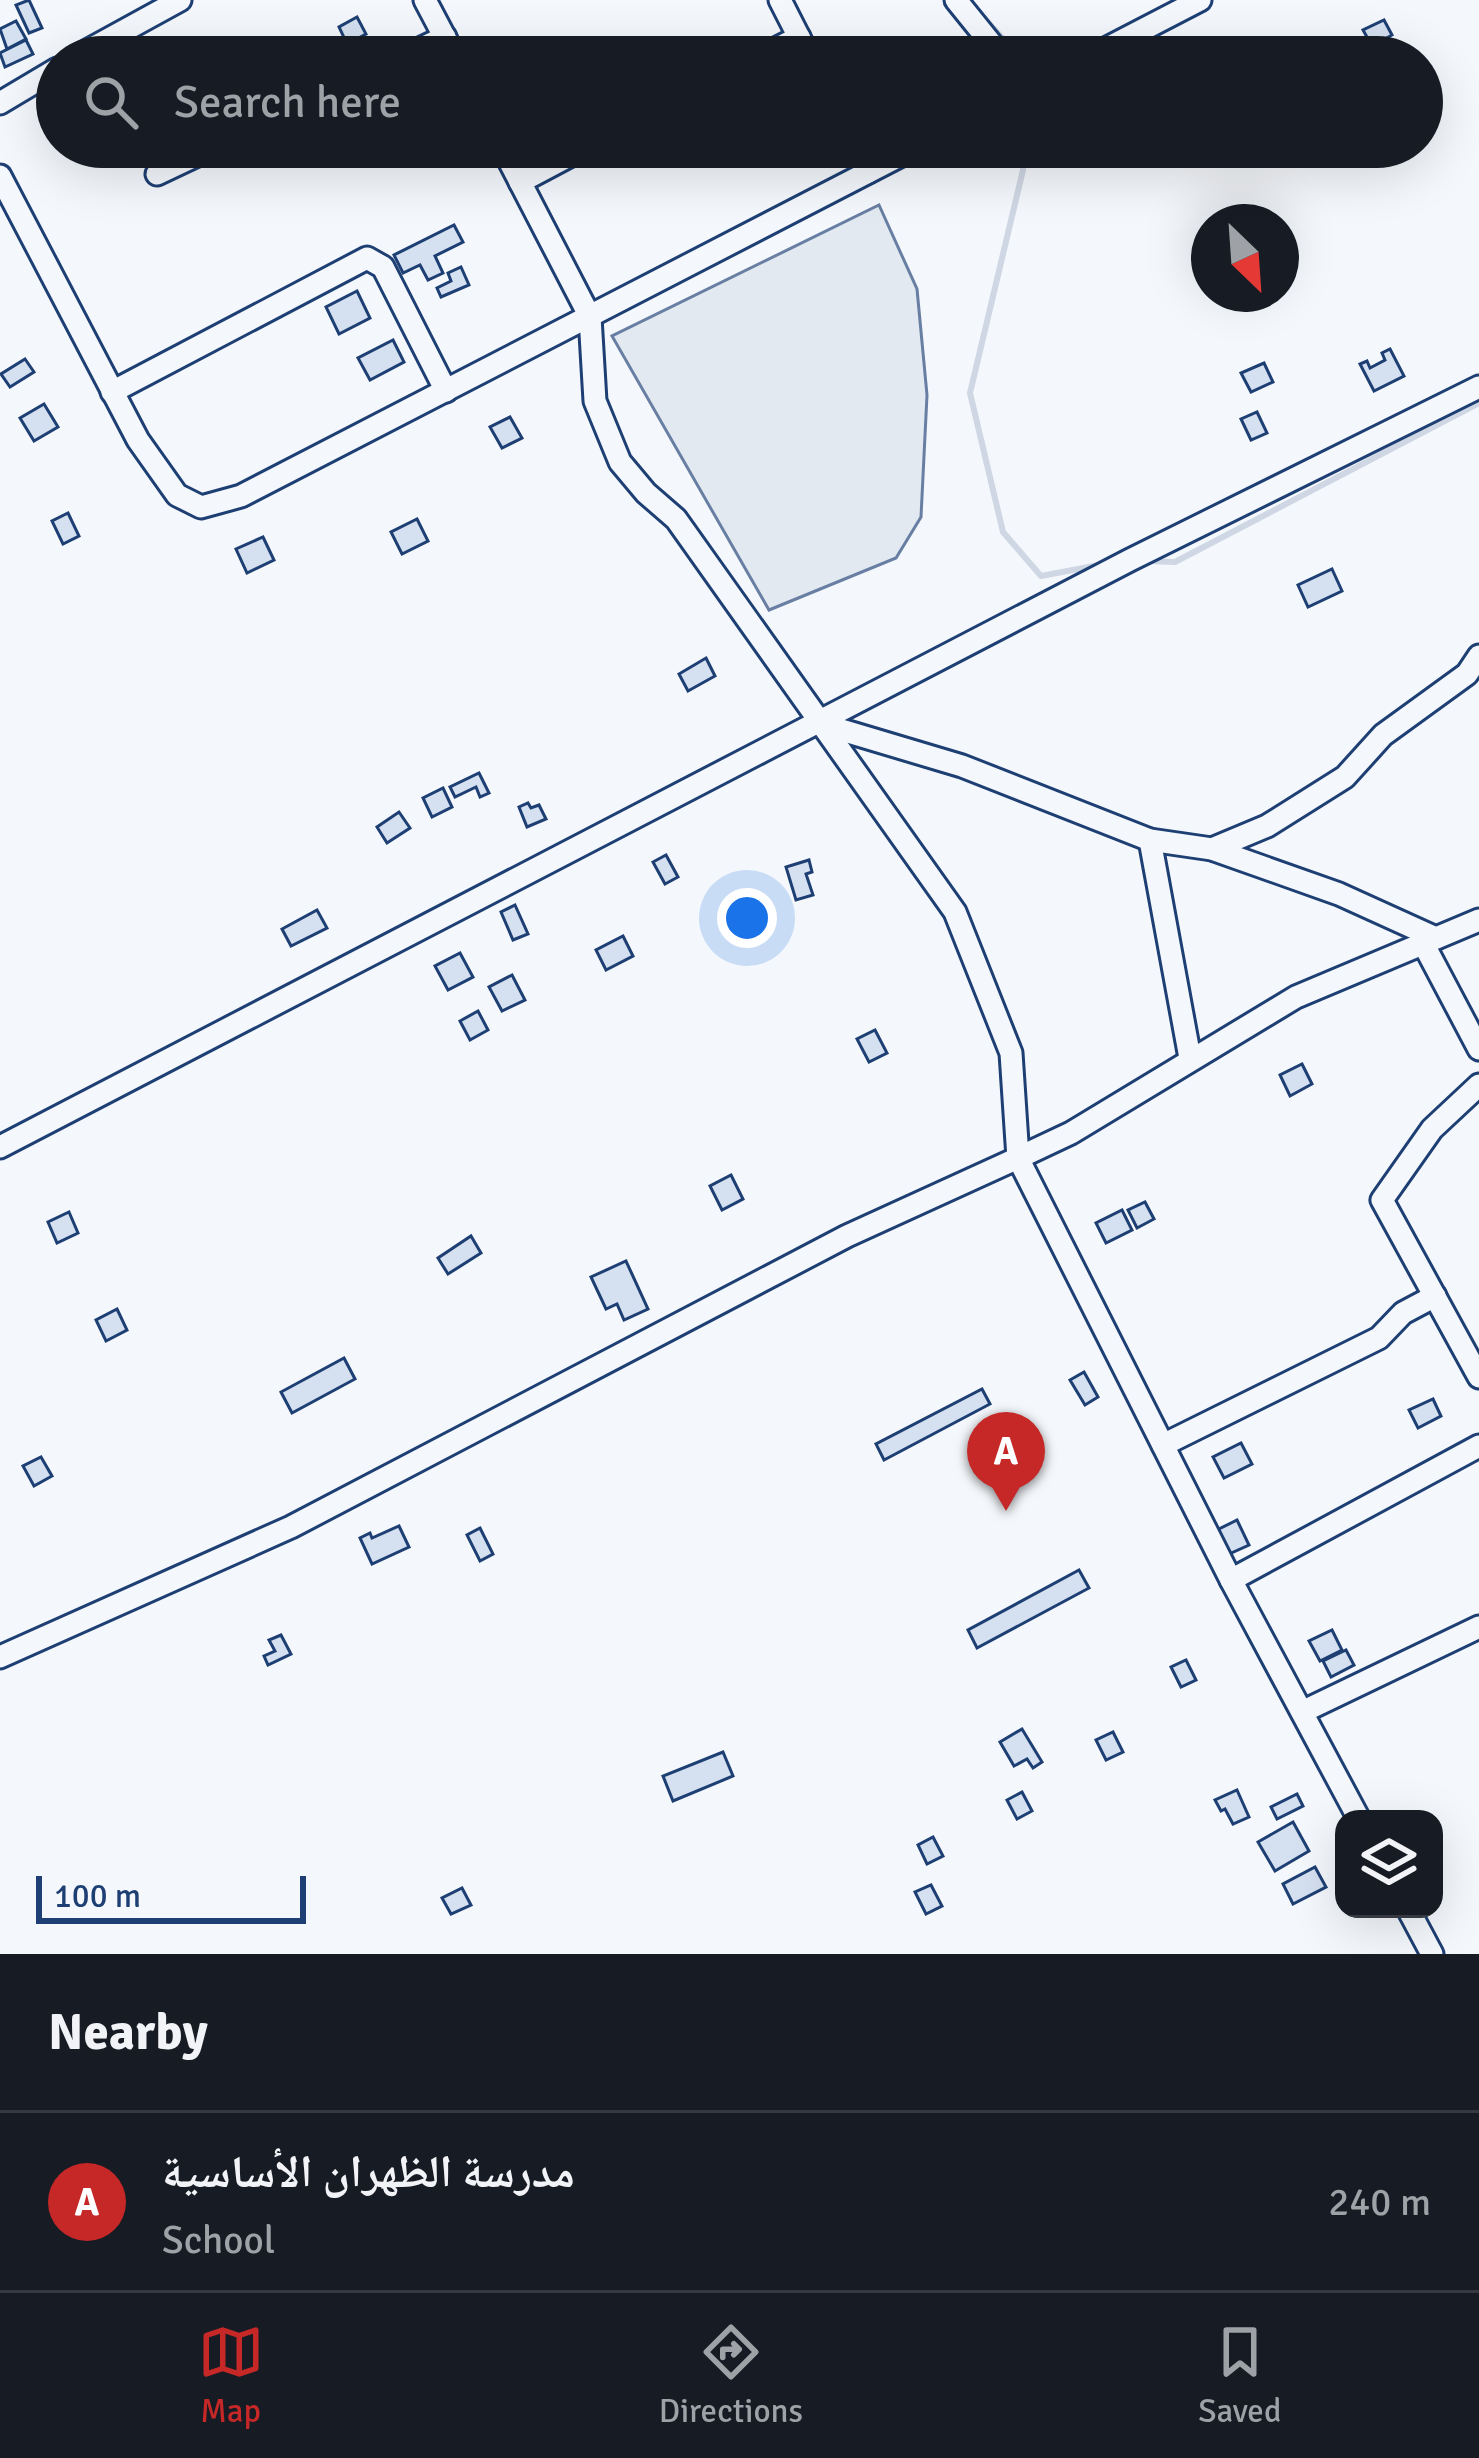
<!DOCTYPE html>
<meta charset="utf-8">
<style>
body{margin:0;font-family:Signika,"Noto Naskh Arabic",sans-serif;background:#242831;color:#f1f3f6}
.controls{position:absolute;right:36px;bottom:36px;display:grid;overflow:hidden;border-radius:24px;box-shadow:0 12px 48px #0002}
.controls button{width:108px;height:108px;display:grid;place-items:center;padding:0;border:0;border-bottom:3px solid #363941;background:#171b24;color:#f1f3f6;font:60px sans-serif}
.compass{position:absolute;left:1191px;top:204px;width:108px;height:108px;border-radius:50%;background:#171b24;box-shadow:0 12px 48px #0002;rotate:155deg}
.scale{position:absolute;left:36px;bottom:30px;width:270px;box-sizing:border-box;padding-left:12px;border:6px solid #1d3f73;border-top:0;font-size:33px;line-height:42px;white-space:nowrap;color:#1d3f73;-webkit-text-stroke:9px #f4f7fb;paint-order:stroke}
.you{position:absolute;left:747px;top:918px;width:42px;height:42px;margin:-30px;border:9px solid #fff;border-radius:50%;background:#1a73e8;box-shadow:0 0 0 18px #1a73e833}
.badge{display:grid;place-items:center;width:78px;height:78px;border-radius:50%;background:#c62828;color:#fff;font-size:39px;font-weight:700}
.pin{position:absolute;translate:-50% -99px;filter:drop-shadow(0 3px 6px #0008)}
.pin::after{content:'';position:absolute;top:63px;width:42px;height:36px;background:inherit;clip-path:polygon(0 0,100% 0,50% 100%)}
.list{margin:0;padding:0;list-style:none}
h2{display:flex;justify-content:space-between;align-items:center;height:156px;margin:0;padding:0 48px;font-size:51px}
h2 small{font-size:39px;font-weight:400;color:#9ea1a6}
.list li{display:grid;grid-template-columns:78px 1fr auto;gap:36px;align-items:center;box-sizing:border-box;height:180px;padding:0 48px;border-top:3px solid #363941}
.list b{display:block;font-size:45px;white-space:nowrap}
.list p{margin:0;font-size:39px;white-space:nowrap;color:#9ea1a6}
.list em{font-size:39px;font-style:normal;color:#9ea1a6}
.icon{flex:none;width:66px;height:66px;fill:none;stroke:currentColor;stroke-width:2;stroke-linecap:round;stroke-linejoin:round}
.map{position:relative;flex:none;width:1479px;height:1954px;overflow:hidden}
.search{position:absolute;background:#171b24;box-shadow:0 12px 48px #0002;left:36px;right:36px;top:36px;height:132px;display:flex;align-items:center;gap:30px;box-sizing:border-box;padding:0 42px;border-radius:66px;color:#9ea1a6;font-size:45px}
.sheet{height:336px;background:#171b24}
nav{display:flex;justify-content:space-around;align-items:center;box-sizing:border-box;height:168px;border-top:3px solid #363941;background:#171b24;font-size:33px;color:#9ea1a6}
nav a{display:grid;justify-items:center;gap:6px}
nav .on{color:#c62828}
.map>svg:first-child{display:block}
.green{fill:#e3e9f0;stroke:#687fa3;stroke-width:3}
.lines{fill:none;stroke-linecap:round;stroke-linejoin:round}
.stream{stroke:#cfd7e4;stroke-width:6}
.building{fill:#d5e0f0;stroke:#1d3f73;stroke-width:3}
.minor-casing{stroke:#1d3f73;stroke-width:27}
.minor{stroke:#f4f7fb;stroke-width:21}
</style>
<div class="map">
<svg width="1479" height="1954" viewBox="0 0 1479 1954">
<rect width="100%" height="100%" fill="#f4f7fb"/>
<path class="green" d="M 879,205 L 917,289 L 927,395 L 921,517 L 896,558 L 769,610 L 612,336 Z"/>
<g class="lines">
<g class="stream">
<path d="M 982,16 L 1020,57"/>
<path d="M 1024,147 L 1023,170 L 970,393 L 1003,532 L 1041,576 L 1099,565"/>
<path d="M 1148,561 L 1175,562 L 1479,403"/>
</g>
</g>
<g class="building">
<path d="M 29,0 L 42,28 L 29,33 L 16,5 Z"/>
<path d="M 357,17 L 366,34 L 347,44 L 339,27 Z"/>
<path d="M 1384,20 L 1392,35 L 1372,46 L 1363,30 Z"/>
<path d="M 16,21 L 26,39 L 7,49 L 0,29 Z"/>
<path d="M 26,40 L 33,54 L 5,67 L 0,53 Z"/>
<path d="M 454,225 L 463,242 L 435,256 L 443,273 L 428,280 L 420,265 L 403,273 L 394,255 Z"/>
<path d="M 461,267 L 469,285 L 441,297 L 437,288 L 451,281 L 448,273 Z"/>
<path d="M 357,291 L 370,318 L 339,334 L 326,307 Z"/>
<path d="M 393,340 L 404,362 L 370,380 L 358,358 Z"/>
<path d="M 1390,349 L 1404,376 L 1374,391 L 1360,364 L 1367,361 L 1370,368 L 1385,360 L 1382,353 Z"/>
<path d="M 25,359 L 34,372 L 10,387 L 1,374 Z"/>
<path d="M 1264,363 L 1273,382 L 1251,392 L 1241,373 Z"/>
<path d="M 44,404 L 58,427 L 34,441 L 20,418 Z"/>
<path d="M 1257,412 L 1267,433 L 1251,440 L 1241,419 Z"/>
<path d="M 510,417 L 522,438 L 502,448 L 490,427 Z"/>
<path d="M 68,513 L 79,536 L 63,544 L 52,521 Z"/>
<path d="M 417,519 L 428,541 L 402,554 L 391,532 Z"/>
<path d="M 263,537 L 274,560 L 247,573 L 236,549 Z"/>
<path d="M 1332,569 L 1342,591 L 1308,607 L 1298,585 Z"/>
<path d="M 706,658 L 715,676 L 688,691 L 679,674 Z"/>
<path d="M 479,773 L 489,793 L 480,797 L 476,787 L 455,797 L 450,787 Z"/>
<path d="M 443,788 L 452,807 L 432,817 L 423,798 Z"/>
<path d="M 528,803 L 531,808 L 539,805 L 546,819 L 527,827 L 519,807 Z"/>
<path d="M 399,812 L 410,828 L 387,843 L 377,827 Z"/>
<path d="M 666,855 L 678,877 L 665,884 L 653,862 Z"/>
<path d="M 809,860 L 812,872 L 806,874 L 813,895 L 796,900 L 786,867 Z"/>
<path d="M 515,905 L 528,934 L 513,940 L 501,912 Z"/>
<path d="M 317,910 L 327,928 L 291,946 L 282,929 Z"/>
<path d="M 623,936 L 633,956 L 606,970 L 596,950 Z"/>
<path d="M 460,953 L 473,977 L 448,990 L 435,966 Z"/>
<path d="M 512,975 L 525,1000 L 502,1011 L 489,987 Z"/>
<path d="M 478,1011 L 488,1030 L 470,1040 L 460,1021 Z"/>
<path d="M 875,1030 L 887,1053 L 869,1062 L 857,1039 Z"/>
<path d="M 1302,1064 L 1312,1084 L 1290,1096 L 1280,1075 Z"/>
<path d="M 731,1175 L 743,1199 L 722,1210 L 710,1186 Z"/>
<path d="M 1145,1202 L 1154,1219 L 1137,1228 L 1128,1210 Z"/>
<path d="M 1122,1210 L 1132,1230 L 1106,1243 L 1096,1223 Z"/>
<path d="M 69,1212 L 78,1233 L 57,1243 L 48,1222 Z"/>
<path d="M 471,1236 L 481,1253 L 448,1274 L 438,1258 Z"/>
<path d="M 626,1261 L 648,1309 L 624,1320 L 617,1304 L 606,1309 L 591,1277 Z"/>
<path d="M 117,1309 L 127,1330 L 106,1341 L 96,1320 Z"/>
<path d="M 344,1358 L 355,1379 L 292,1413 L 281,1392 Z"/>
<path d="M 1084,1372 L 1098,1397 L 1085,1405 L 1070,1380 Z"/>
<path d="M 982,1389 L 990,1404 L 884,1460 L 876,1444 Z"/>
<path d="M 1433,1399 L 1441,1416 L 1418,1428 L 1409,1410 Z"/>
<path d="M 1241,1443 L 1252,1464 L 1224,1478 L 1213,1457 Z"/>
<path d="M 41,1457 L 52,1476 L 34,1486 L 23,1466 Z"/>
<path d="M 1237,1520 L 1249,1545 L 1229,1554 L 1217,1530 Z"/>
<path d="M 399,1526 L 409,1547 L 372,1564 L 360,1538 L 370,1533 L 372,1538 Z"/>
<path d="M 480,1528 L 493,1554 L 480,1561 L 467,1535 Z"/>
<path d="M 1079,1570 L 1089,1588 L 977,1648 L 968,1630 Z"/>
<path d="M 1332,1630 L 1342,1650 L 1320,1661 L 1309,1641 Z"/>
<path d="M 281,1635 L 291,1654 L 268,1665 L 264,1656 L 275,1651 L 269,1640 Z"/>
<path d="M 1346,1650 L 1354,1665 L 1331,1677 L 1323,1661 Z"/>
<path d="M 1186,1660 L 1196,1680 L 1181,1687 L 1171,1667 Z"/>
<path d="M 1022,1729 L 1042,1762 L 1033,1768 L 1027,1759 L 1014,1766 L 1000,1742 Z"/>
<path d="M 1113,1732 L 1123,1752 L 1106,1760 L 1096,1740 Z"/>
<path d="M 723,1752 L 733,1776 L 673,1801 L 663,1776 Z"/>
<path d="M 1237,1790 L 1249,1817 L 1233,1824 L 1225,1809 L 1221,1811 L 1215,1800 Z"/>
<path d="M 1022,1792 L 1032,1811 L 1017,1819 L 1007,1800 Z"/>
<path d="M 1297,1794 L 1303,1806 L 1277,1819 L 1271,1807 Z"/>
<path d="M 1293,1822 L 1309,1851 L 1275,1871 L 1258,1842 Z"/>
<path d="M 933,1837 L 943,1856 L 927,1864 L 918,1845 Z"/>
<path d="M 1315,1867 L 1326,1887 L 1293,1904 L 1283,1884 Z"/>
<path d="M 931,1885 L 942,1906 L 926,1914 L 915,1892 Z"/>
<path d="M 462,1888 L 471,1905 L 451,1914 L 442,1898 Z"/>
</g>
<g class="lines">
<defs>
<g id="minor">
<path d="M 425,0 L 455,57"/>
<path d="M 780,0 L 809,57"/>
<path d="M 956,0 L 1002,57"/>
<path d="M 76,57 L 180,0"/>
<path d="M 403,57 L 445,37"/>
<path d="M 760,57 L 799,37"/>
<path d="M 1090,57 L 1200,0"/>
<path d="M 0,103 L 57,69"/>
<path d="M 502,147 L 590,317 L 595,401 L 620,462 L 646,493 L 676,519 L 955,912 L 1011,1053 L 1018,1158 L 1071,1133 L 1296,997 L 1479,920"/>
<path d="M 855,147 L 868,172"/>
<path d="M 157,174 L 214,147"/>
<path d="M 0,176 L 138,440 L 177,495 L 201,507 L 241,496 L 917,147"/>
<path d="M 520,182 L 586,147"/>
<path d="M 112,392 L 367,258 L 383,267 L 446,391"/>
<path d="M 818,723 L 962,766 L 1150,840 L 1212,849 L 1339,894 L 1436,938"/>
<path d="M 1150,840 L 1190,1058"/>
<path d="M 1212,849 L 1267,826 L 1345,777 L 1383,735 L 1467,674 L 1479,656"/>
<path d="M 1423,943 L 1479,1049"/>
<path d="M 1479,1085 L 1432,1129 L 1382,1200 L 1479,1377"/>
<path d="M 0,1147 L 1130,560 L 1479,387"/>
<path d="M 1163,1445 L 1379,1338 L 1403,1313 L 1435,1296"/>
<path d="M 1231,1580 L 1479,1446"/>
<path d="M 0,1657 L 291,1527 L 847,1236 L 1018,1158 L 1231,1580 L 1359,1819"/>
<path d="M 1302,1712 L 1479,1627"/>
<path d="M 1408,1909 L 1432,1954"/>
</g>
</defs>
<use href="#minor" class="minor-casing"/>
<use href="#minor" class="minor"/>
</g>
</svg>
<div class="controls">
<button><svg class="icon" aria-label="layers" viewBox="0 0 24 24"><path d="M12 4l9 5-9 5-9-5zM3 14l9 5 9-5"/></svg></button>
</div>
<svg class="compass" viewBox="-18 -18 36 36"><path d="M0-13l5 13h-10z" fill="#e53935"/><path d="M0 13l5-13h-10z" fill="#9ea1a6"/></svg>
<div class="scale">100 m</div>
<div class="you"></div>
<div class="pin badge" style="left:1006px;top:1511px">A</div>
<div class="search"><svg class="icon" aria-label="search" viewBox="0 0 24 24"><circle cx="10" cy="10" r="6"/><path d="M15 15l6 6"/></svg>Search here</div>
</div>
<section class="sheet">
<h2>Nearby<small></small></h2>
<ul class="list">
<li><span class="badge">A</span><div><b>مدرسة الظهران الأساسية</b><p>School</p></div><em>240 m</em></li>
</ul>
</section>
<nav>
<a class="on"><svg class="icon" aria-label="map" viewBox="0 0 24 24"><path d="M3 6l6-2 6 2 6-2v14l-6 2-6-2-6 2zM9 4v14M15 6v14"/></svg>Map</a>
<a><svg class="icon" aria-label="directions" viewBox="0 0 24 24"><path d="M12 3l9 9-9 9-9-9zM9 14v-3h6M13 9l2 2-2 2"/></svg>Directions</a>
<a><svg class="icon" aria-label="saved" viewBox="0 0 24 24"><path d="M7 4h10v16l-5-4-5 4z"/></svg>Saved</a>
</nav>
